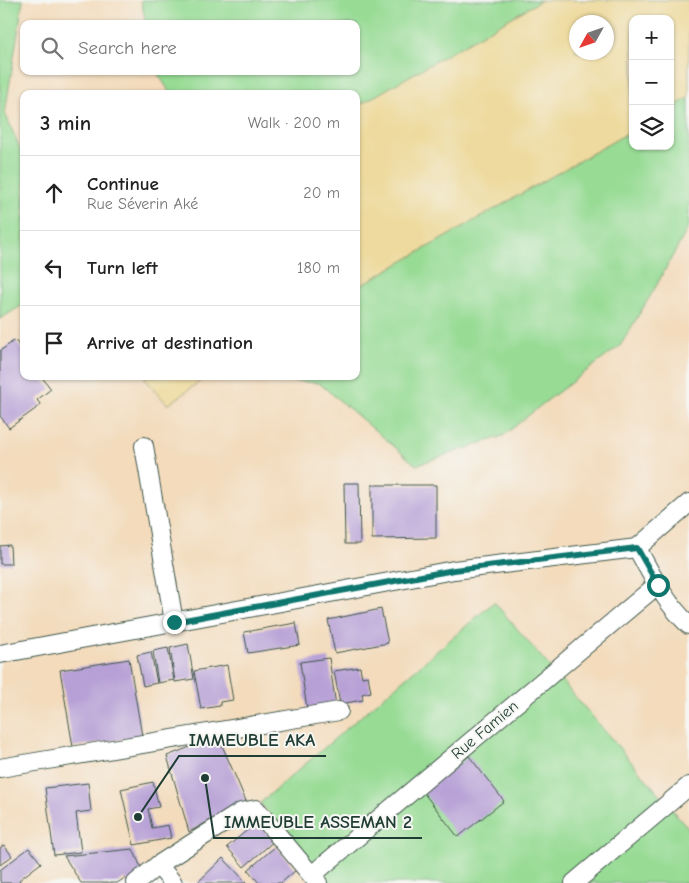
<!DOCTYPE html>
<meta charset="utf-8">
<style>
body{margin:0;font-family:"Comic Neue",sans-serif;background:#f6f6f6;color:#222}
.controls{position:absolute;right:15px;top:15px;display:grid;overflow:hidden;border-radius:10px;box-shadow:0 1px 4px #0004}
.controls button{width:45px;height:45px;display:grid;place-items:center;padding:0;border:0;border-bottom:1px solid #e0e0e0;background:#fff;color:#222;font:25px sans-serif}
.compass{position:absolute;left:569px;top:15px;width:45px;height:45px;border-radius:50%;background:#fff;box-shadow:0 1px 4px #0004;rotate:230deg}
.stop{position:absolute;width:15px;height:15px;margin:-11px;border:4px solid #0f766e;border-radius:50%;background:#fff}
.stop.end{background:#0f766e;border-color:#fff;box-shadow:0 1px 5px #0008}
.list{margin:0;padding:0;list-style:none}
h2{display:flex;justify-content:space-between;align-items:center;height:65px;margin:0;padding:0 20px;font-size:21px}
h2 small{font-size:16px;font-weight:400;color:#767676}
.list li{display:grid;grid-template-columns:32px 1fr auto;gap:15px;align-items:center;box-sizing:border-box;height:75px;padding:0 20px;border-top:1px solid #e0e0e0}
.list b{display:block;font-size:19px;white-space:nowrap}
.list p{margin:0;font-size:16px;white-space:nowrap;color:#767676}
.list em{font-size:16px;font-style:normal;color:#767676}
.icon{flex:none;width:28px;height:28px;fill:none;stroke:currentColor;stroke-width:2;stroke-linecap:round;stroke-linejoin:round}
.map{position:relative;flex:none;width:689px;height:883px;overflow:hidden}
.search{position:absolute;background:#fff;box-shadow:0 1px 4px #0004;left:20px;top:20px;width:340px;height:55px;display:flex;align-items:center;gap:12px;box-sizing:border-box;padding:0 18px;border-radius:10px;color:#767676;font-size:19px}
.panel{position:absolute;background:#fff;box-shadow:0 1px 4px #0004;left:20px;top:90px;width:340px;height:290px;border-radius:10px}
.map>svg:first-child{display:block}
.green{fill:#97db94;stroke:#5b8c64}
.sand{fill:#eeda9e;stroke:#868c69;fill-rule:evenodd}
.building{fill:#b7a0d6}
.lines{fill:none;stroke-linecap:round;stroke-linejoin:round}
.street-casing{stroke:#3f5548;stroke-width:20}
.street{stroke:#fff;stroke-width:18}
.route{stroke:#0f766e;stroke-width:6}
.labels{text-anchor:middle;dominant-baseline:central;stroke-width:4;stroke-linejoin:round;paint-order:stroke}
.street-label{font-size:16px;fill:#1f3d34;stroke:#f6f6f2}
.leader{fill:none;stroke:#1f3d34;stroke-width:2}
.callout-dot{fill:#1f3d34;stroke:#f6f6f2;stroke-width:2}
.callout-label{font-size:18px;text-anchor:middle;font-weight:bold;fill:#1f3d34;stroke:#f6f6f2;stroke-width:4;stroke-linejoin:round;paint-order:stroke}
</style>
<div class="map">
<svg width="689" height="883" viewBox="0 0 689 883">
<rect width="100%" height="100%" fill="#f6f6f2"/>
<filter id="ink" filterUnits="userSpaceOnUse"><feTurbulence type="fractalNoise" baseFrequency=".02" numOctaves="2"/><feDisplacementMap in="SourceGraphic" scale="10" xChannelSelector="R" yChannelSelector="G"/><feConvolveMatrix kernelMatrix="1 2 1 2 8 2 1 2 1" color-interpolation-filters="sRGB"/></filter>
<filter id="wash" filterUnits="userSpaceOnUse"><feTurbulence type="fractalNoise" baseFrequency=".0096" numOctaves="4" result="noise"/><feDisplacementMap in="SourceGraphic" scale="20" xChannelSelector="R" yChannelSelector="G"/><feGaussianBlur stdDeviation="1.12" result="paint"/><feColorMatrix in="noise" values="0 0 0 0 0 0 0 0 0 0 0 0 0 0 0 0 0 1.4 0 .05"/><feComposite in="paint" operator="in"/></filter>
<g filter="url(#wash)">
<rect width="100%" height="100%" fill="#f3dbbc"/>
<g class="green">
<path d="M 0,0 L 23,0 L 5,113 L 24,158 L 24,304 L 0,319 Z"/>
<path d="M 141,0 L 542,0 L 356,107 L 356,94 L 171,94 L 156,71 L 356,71 L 356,24 L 146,24 Z"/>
<path d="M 689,98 L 689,226 L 655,288 L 620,346 L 545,402 L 503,436 L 416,465 L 319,383 L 223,376 L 356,376 L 356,288 L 633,130 L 633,146 L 670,146 L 670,108 Z"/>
<path d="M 494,602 L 689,829 L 689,883 L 328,883 L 260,803 Z"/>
</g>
<g class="sand">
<path d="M 542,0 L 689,0 L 689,98 L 670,108 L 670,19 L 633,19 L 633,130 L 356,288 L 356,107 ZM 576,22 L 606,22 L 606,52 L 576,52 Z"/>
<path d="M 145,376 L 207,376 L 168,405 L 145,379 Z"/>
</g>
<g id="blocks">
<g class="building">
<path d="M 15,340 L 24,352 L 24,376 L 41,376 L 51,389 L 37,400 L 41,405 L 9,428 L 0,416 L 0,351 Z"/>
<path d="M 344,483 L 359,483 L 360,544 L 345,544 Z"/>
<path d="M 372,485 L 436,485 L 436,538 L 372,539 Z"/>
<path d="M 10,545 L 11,564 L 0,564 L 0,546 Z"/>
<path d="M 381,609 L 388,643 L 335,653 L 328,620 Z"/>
<path d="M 296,623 L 300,645 L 248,653 L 244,632 Z"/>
<path d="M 188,644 L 194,679 L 175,682 L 170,648 Z"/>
<path d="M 168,648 L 174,680 L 158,683 L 153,651 Z"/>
<path d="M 151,652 L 157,683 L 143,686 L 137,655 Z"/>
<path d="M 329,658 L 336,706 L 307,709 L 300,662 Z"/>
<path d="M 129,659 L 142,736 L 73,747 L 60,670 Z"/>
<path d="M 227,665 L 233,700 L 220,702 L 220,706 L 201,709 L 194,671 Z"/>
<path d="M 360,667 L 362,677 L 368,676 L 371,692 L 362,694 L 363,700 L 340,704 L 334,671 Z"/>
<path d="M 218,736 L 246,801 L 189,832 L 167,756 Z"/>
<path d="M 469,756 L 504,801 L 458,837 L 423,792 Z"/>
<path d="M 153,782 L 159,807 L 148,809 L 152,828 L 168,825 L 171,838 L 134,845 L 121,789 Z"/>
<path d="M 88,783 L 91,811 L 76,813 L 81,852 L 54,855 L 45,788 Z"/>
<path d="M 257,822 L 274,841 L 244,867 L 227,847 Z"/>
<path d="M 4,845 L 12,856 L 0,865 L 0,848 Z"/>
<path d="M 276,846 L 296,870 L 281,883 L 259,883 L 248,870 Z"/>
<path d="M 29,848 L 41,863 L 19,880 L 21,883 L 1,883 L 0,881 L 0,870 Z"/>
<path d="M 133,849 L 143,872 L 129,883 L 125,878 L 117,883 L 81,883 L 64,856 Z"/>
<path d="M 223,858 L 247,883 L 197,883 Z"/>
</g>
</g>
</g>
<g filter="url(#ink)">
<use href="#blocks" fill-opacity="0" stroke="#3f5548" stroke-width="1"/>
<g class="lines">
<defs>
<g id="street">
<path d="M 144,446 L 174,622"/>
<path d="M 637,548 C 651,574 666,604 689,625"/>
<path d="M 0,654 L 454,570 L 637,548 L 689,503"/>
<path d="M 0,768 L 339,711"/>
<path d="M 158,865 L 173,883"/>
<path d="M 312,875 L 657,585"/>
<path d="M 136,883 L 158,865 L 241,812 L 256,809 L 318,883"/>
<path d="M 574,883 L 689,786"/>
</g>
</defs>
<use href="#street" class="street-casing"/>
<use href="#street" class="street"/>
</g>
</g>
<g class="lines" filter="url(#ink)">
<path class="route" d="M 174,622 L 454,570 L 637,548 L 658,585"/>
</g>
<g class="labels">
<g class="street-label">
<text transform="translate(485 730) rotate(-40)">Rue Famien</text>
</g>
</g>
<path class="leader" d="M138 817L179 756H326M205 778L214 838H422"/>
<g class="callout-dot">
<circle cx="138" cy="817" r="5"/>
<circle cx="205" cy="778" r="5"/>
</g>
<g class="callout-label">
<text x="252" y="746">IMMEUBLE AKA</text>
<text x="318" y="828">IMMEUBLE ASSEMAN 2</text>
</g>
</svg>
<div class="controls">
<button>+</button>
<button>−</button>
<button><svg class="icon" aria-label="layers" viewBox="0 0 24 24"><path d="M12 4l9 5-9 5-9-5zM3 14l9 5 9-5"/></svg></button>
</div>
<svg class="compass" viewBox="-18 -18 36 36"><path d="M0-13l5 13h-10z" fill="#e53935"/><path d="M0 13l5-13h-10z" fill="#767676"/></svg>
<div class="stop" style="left:658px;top:585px"></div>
<div class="stop end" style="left:174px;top:622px"></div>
<div class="search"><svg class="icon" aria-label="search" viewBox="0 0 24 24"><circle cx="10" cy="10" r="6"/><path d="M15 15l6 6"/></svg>Search here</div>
<section class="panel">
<h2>3 min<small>Walk · 200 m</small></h2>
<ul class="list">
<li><svg class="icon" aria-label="ahead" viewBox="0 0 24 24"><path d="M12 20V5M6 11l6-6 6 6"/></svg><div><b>Continue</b><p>Rue Séverin Aké</p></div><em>20 m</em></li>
<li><svg class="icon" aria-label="left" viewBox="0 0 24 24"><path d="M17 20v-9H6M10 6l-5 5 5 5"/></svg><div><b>Turn left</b></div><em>180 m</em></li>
<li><svg class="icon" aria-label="arrive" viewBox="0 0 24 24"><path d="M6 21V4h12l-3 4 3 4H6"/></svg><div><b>Arrive at destination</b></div></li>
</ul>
</section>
</div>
